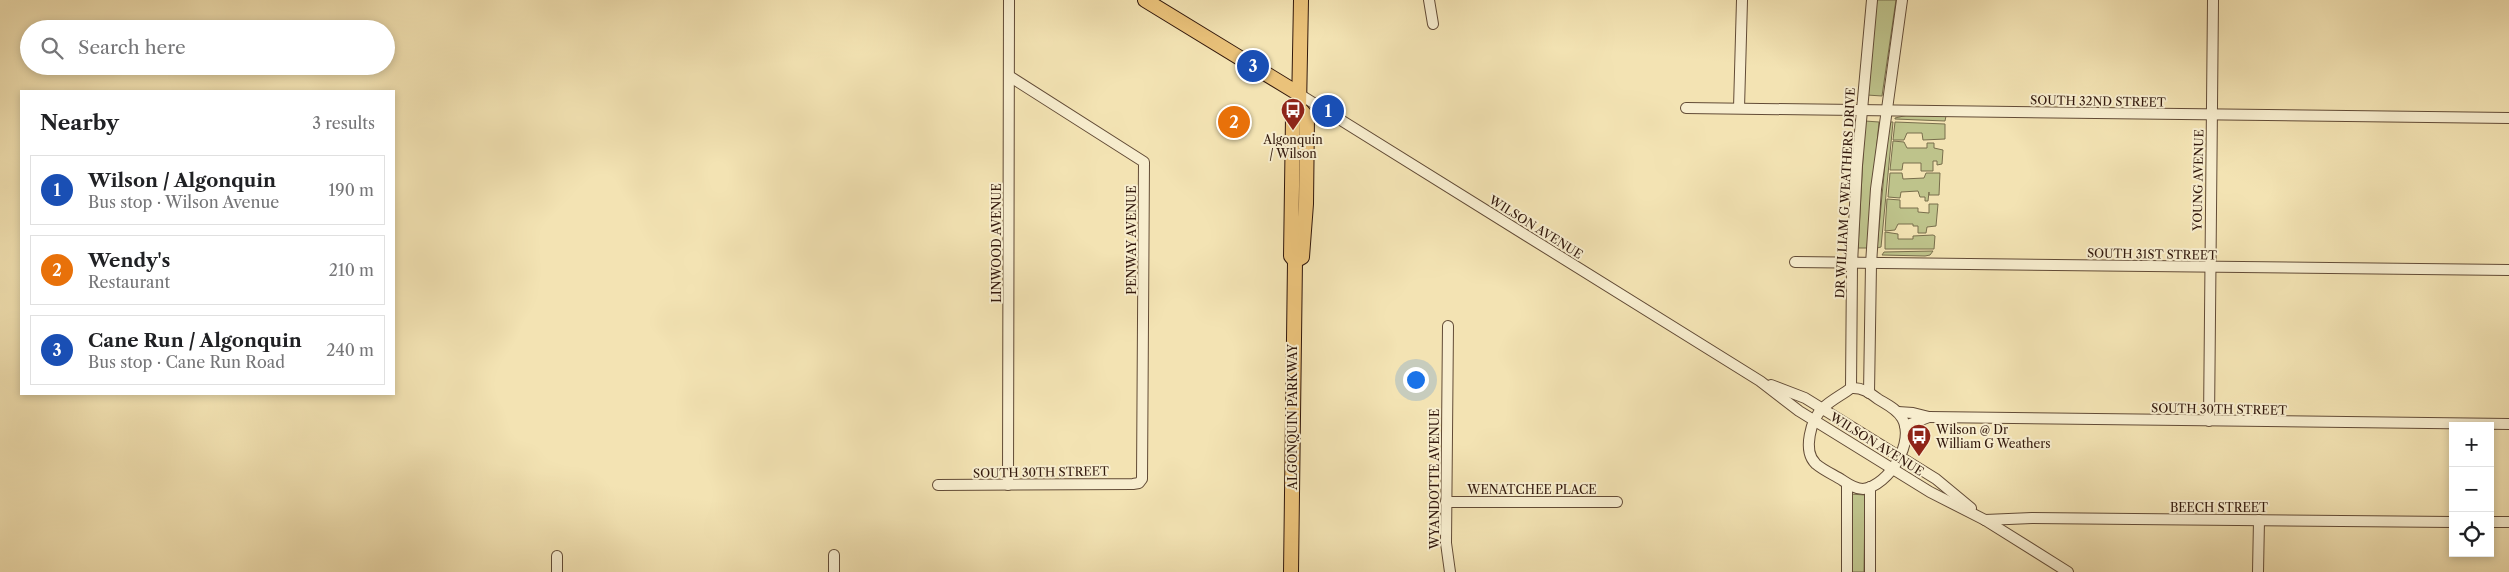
<!DOCTYPE html>
<meta charset="utf-8">
<style>
body{margin:0;font-family:"Libre Caslon Text",serif;background:#f6f6f6;color:#202124}
.controls{position:absolute;right:15px;bottom:15px;display:grid;overflow:hidden;border-radius:0px;box-shadow:0 2px 8px #0003}
.controls button{width:45px;height:45px;display:grid;place-items:center;padding:0;border:0;border-bottom:1px solid #e0e0e0;background:#fff;color:#202124;font:25px sans-serif}
.you{position:absolute;left:1415px;top:379px;width:18px;height:18px;margin:-12px;border:4px solid #fff;border-radius:50%;background:#1a73e8;box-shadow:0 0 0 8px #1a73e833}
.badge{display:grid;place-items:center;width:32px;height:32px;border-radius:50%;background:#7c3aed;color:#fff;font-size:16px;font-weight:700}
.pin{position:absolute;translate:-50% -50%;border:2px solid #fff;box-shadow:0 1px 5px #0006}
.list{margin:0;padding:0;list-style:none}
h2{display:flex;justify-content:space-between;align-items:center;height:65px;margin:0;padding:0 20px;font-size:21px}
h2 small{font-size:16px;font-weight:400;color:#757577}
.list li{display:grid;grid-template-columns:32px 1fr auto;gap:15px;align-items:center;box-sizing:border-box;height:70px;margin:0 10px 10px;padding:0 10px;border:1px solid #e0e0e0;border-radius:0px}
.list b{display:block;font-size:19px;white-space:nowrap}
.list p{margin:0;font-size:16px;white-space:nowrap;color:#757577}
.list em{font-size:16px;font-style:normal;color:#757577}
.icon{flex:none;width:28px;height:28px;fill:none;stroke:currentColor;stroke-width:2;stroke-linecap:round;stroke-linejoin:round}
.map{position:relative;flex:none;width:2509px;height:572px;overflow:hidden}
.search{position:absolute;background:#fff;box-shadow:0 2px 8px #0003;left:20px;top:20px;width:375px;height:55px;display:flex;align-items:center;gap:12px;box-sizing:border-box;padding:0 18px;border-radius:28px;color:#757577;font-size:19px}
.panel{position:absolute;background:#fff;box-shadow:0 2px 8px #0003;left:20px;top:90px;width:375px;height:305px;border-radius:0px}
.map>svg:first-child{display:block}
.green{fill:#bec38b;stroke:#786e4c}
.lines{fill:none;stroke-linecap:round;stroke-linejoin:round}
.minor-casing{stroke:#624b36;stroke-width:12}
.major-casing{stroke:#32180c;stroke-width:16}
.minor{stroke:#f7edce;stroke-width:10}
.major{stroke:#eac27a;stroke-width:14}
.labels{text-anchor:middle;dominant-baseline:central;stroke-width:4;stroke-linejoin:round;paint-order:stroke}
.street-label{font-size:12px;fill:#32180c;stroke:#f7edce}
.poi-label{font-size:12px;fill:#32180c;stroke:#f7edce}
</style>
<div class="map">
<svg width="2509" height="572" viewBox="0 0 2509 572">
<rect width="100%" height="100%" fill="#f3e3b3"/>
<filter id="stains"><feTurbulence type="fractalNoise" baseFrequency=".004" numOctaves="4"/><feColorMatrix values="0 0 0 0 .2 0 0 0 0 .09 0 0 0 0 .02 0 0 0 .5 -.17"/></filter>
<radialGradient id="worn" r=".72"><stop offset=".6" stop-color="#630" stop-opacity="0"/><stop offset="1" stop-color="#630" stop-opacity=".3"/></radialGradient>
<g class="green">
<path d="M 1877,0 L 1896,0 L 1882,96 L 1867,95 Z"/>
<path d="M 1908,115 L 1946,116 L 1945,121 L 1895,119 L 1895,118 Z"/>
<path d="M 1865,121 L 1879,122 L 1867,248 L 1858,248 Z"/>
<path d="M 1889,122 L 1893,122 L 1881,247 L 1877,248 Z"/>
<path d="M 1895,122 L 1945,124 L 1945,139 L 1923,140 L 1922,133 L 1907,133 L 1904,140 L 1893,140 Z"/>
<path d="M 1893,141 L 1904,142 L 1907,148 L 1927,148 L 1927,143 L 1934,143 L 1934,148 L 1943,150 L 1942,164 L 1937,165 L 1937,161 L 1933,161 L 1933,171 L 1921,171 L 1921,163 L 1903,163 L 1902,170 L 1890,170 Z"/>
<path d="M 1890,173 L 1902,173 L 1903,179 L 1924,178 L 1926,173 L 1940,173 L 1939,195 L 1929,195 L 1929,192 L 1928,201 L 1925,201 L 1925,197 L 1920,197 L 1918,191 L 1901,192 L 1900,198 L 1888,197 Z"/>
<path d="M 1887,199 L 1900,200 L 1900,208 L 1918,208 L 1918,212 L 1929,213 L 1929,204 L 1938,204 L 1936,226 L 1927,227 L 1926,233 L 1918,233 L 1918,226 L 1913,226 L 1913,224 L 1898,224 L 1895,230 L 1885,231 Z"/>
<path d="M 1885,232 L 1898,234 L 1898,239 L 1913,239 L 1913,236 L 1933,235 L 1935,236 L 1934,249 L 1885,249 Z"/>
<path d="M 1933,251 L 1930,255 L 1925,256 L 1882,255 L 1884,252 Z"/>
<path d="M 1850,494 L 1865,495 L 1864,572 L 1849,572 Z"/>
</g>
<g class="lines">
<defs>
<g id="minor">
<path d="M 1429,0 L 1433,24"/>
<path d="M 1299,94 L 1760,381 L 1799,411 L 1930,492 L 1985,520 L 2068,572"/>
<path d="M 1686,108 L 2509,118"/>
<path d="M 1739,108 L 1742,0"/>
<path d="M 1795,262 L 2509,270"/>
<path d="M 1448,326 L 1446,543 L 1450,572"/>
<path d="M 1771,385 L 1805,398 L 1936,479 L 1971,508"/>
<path d="M 1851,388 L 1852,264 L 1857,165 L 1872,0"/>
<path d="M 1851,388 C 1862,387 1870,393 1878,399 C 1886,404 1897,409 1902,418 C 1916,441 1889,486 1863,489 C 1855,489 1848,484 1842,480 C 1834,475 1823,470 1816,464 C 1802,451 1811,419 1823,408 C 1831,400 1842,395 1851,388 Z"/>
<path d="M 1869,393 L 1871,264 L 1876,189 L 1902,0"/>
<path d="M 1898,412 L 1913,413 L 1929,417 L 1905,426"/>
<path d="M 1929,417 L 2509,424"/>
<path d="M 2209,421 L 2213,0"/>
<path d="M 938,485 L 1133,484 L 1139,483 L 1142,479 L 1144,162 L 1009,76"/>
<path d="M 1008,485 L 1009,0"/>
<path d="M 1446,502 L 1617,502"/>
<path d="M 1985,520 L 2032,518 L 2453,522"/>
<path d="M 2490,522 L 2509,522"/>
<path d="M 834,555 L 834,572"/>
<path d="M 557,556 L 557,572"/>
<path d="M 1847,572 L 1847,484"/>
<path d="M 1870,572 L 1870,487"/>
<path d="M 2258,572 L 2259,520"/>
</g>
<g id="major">
<path d="M 1145,0 L 1299,94"/>
<path d="M 1295,261 L 1302,257 L 1306,204 L 1307,117 L 1299,108"/>
<path d="M 1291,572 L 1295,261 L 1291,256 L 1293,117 L 1299,108 L 1301,0"/>
</g>
</defs>
<use href="#minor" class="minor-casing"/>
<use href="#major" class="major-casing"/>
<use href="#minor" class="minor"/>
<use href="#major" class="major"/>
</g>
<defs>
<symbol id="bus-pin" viewBox="-11 -11 22 30"><path d="M0 17L-7.5 6A9.5 9.5 0 1 1 7.5 6Z" fill="#8f2418" stroke="#f7edce"/><path d="M-5-6H5V4H4V6H2V4H-2V6H-4V4H-5ZM-3.5-4V0h7V-4ZM-3.5 1.2v1.5H-2V1.2ZM2 1.2v1.5H3.5V1.2Z" fill="#fff"/></symbol>
</defs>
<g fill-rule="evenodd">
<use href="#bus-pin" x="1279" y="96" width="28" height="38"/>
<use href="#bus-pin" x="1905" y="422" width="28" height="38"/>
</g>
<g class="labels">
<g class="street-label">
<text transform="translate(2098 101) rotate(1)">SOUTH 32ND STREET</text>
<text transform="translate(2198 180) rotate(-89)">YOUNG AVENUE</text>
<text transform="translate(1845 193) rotate(-87)">DR WILLIAM G WEATHERS DRIVE</text>
<text transform="translate(1536 227) rotate(32)">WILSON AVENUE</text>
<text transform="translate(1131 240) rotate(-90)">PENWAY AVENUE</text>
<text transform="translate(996 243) rotate(-90)">LINWOOD AVENUE</text>
<text transform="translate(2152 254) rotate(1)">SOUTH 31ST STREET</text>
<text transform="translate(2219 409) rotate(1)">SOUTH 30TH STREET</text>
<text transform="translate(1292 417) rotate(-90)">ALGONQUIN PARKWAY</text>
<text transform="translate(1877 444) rotate(32)">WILSON AVENUE</text>
<text transform="translate(1041 472) rotate(-1)">SOUTH 30TH STREET</text>
<text transform="translate(1434 479) rotate(-90)">WYANDOTTE AVENUE</text>
<text x="1532" y="489">WENATCHEE PLACE</text>
<text x="2219" y="507">BEECH STREET</text>
</g>
<g class="poi-label">
<text x="1293" y="139">Algonquin<tspan x="1293" dy="14">/ Wilson</tspan></text>
<text x="1936" y="429" text-anchor="start">Wilson @ Dr<tspan x="1936" dy="14">William G Weathers</tspan></text>
</g>
</g>
<rect width="100%" height="100%" filter="url(#stains)"/>
<rect width="100%" height="100%" fill="url(#worn)"/>
</svg>
<div class="controls">
<button>+</button>
<button>−</button>
<button><svg class="icon" aria-label="locate" viewBox="0 0 24 24"><circle cx="12" cy="12" r="6"/><path d="M12 2v4M12 18v4M2 12h4M18 12h4"/></svg></button>
</div>
<div class="you"></div>
<div class="pin badge" style="left:1328px;top:111px;background:#1a4fb4">1</div>
<div class="pin badge" style="left:1234px;top:122px;background:#e8710a">2</div>
<div class="pin badge" style="left:1253px;top:66px;background:#1a4fb4">3</div>
<div class="search"><svg class="icon" aria-label="search" viewBox="0 0 24 24"><circle cx="10" cy="10" r="6"/><path d="M15 15l6 6"/></svg>Search here</div>
<section class="panel">
<h2>Nearby<small>3 results</small></h2>
<ul class="list">
<li><span class="badge" style="background:#1a4fb4">1</span><div><b>Wilson / Algonquin</b><p>Bus stop · Wilson Avenue</p></div><em>190 m</em></li>
<li><span class="badge" style="background:#e8710a">2</span><div><b>Wendy's</b><p>Restaurant</p></div><em>210 m</em></li>
<li><span class="badge" style="background:#1a4fb4">3</span><div><b>Cane Run / Algonquin</b><p>Bus stop · Cane Run Road</p></div><em>240 m</em></li>
</ul>
</section>
</div>
